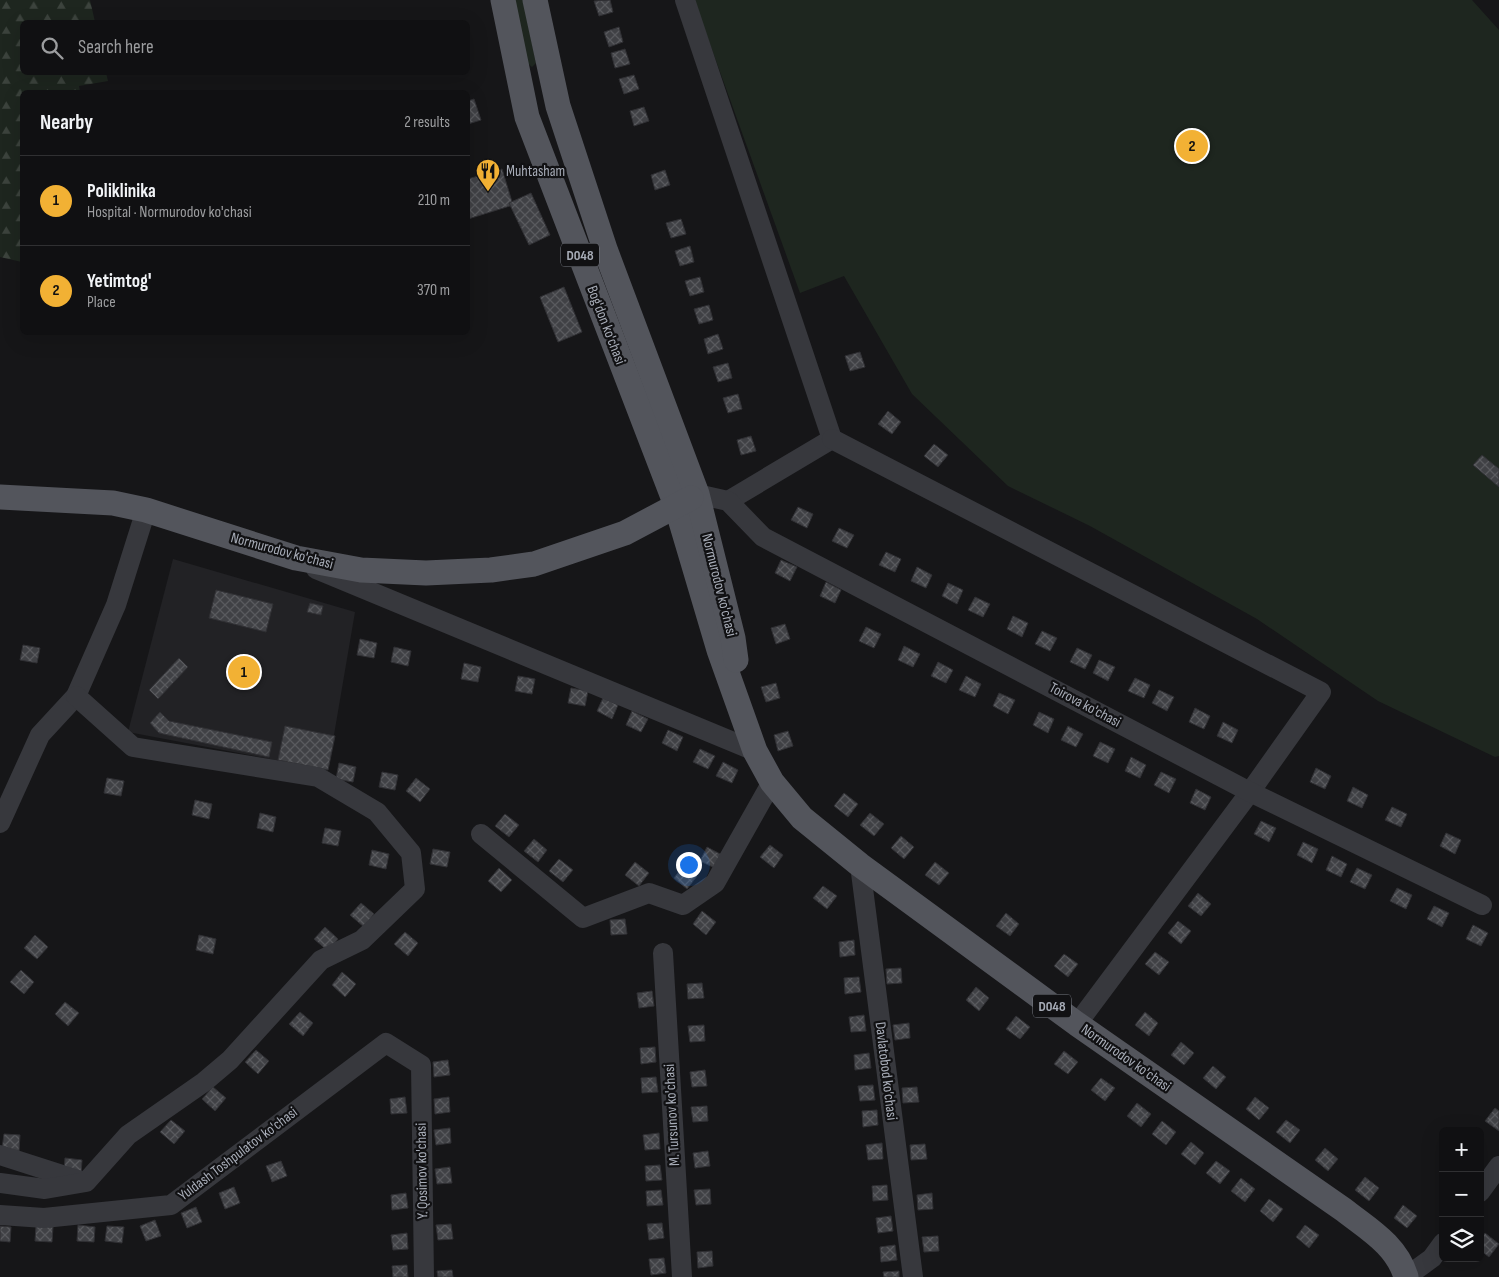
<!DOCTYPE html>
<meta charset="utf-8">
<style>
body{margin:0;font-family:"Sofia Sans Condensed",sans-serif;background:#1e1e20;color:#f1f3f6}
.controls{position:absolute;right:15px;bottom:15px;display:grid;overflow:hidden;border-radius:8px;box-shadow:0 5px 20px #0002}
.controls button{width:45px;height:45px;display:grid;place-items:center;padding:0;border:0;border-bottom:1px solid #303032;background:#101012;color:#f1f3f6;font:25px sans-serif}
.you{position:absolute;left:688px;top:864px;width:18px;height:18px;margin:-12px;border:4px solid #fff;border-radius:50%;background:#1a73e8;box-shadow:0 0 0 8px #1a73e833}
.badge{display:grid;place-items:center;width:32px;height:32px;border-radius:50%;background:#f2b134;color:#111;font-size:16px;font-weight:700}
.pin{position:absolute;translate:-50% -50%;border:2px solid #fff;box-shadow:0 1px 5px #0006}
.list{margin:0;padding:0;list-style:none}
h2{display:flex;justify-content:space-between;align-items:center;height:65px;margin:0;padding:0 20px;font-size:21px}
h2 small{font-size:16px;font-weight:400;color:#9c9d9f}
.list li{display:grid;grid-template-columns:32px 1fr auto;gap:15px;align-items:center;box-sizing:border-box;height:90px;padding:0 20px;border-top:1px solid #303032}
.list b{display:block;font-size:19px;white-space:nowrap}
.list p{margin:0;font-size:16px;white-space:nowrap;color:#9c9d9f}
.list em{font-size:16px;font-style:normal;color:#9c9d9f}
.icon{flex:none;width:28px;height:28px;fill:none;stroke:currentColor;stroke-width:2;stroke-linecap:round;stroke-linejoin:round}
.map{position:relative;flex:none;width:1499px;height:1277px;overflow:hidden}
.search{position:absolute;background:#101012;box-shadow:0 5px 20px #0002;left:20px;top:20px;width:450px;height:55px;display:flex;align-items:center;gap:12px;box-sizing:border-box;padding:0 18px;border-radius:8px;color:#9c9d9f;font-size:19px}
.panel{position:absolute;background:#101012;box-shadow:0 5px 20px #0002;left:20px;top:90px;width:450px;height:245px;border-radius:8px}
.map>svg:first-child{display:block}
.built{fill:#222225}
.green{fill:#1e261f}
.forest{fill:url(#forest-firs)}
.building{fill:url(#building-cross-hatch);stroke:#303034}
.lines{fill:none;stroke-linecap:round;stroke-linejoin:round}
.minor{stroke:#37383d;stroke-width:20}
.major{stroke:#53555c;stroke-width:25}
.labels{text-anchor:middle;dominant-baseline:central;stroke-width:4.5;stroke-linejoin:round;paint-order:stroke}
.shield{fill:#111113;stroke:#7b7e86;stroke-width:1}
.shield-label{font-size:14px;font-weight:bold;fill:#a8adb8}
.poi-label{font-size:15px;fill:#a8adb8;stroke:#111113;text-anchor:start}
.street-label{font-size:15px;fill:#a8adb8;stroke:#111113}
</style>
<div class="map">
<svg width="1499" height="1277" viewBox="0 0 1499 1277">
<defs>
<pattern id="forest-firs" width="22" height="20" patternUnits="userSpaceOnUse" patternTransform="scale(1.25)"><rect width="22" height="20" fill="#1e261f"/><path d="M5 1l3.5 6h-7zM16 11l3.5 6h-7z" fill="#3c433d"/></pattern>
<pattern id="building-cross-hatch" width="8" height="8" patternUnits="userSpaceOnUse" patternTransform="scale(1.25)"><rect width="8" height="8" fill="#404145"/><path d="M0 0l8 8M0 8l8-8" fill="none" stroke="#595a5e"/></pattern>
</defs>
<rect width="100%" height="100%" fill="#161618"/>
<path class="built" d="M 173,559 L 355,612 L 328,770 L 128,732 Z"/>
<g class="green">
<path d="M 514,0 L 523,0 L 536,63 L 532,67 L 526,62 Z"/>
<path d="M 694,0 L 1472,0 L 1499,30 L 1499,756 L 1495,757 L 1378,701 L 1257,619 L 1090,526 L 1008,486 L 912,394 L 844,276 L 800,293 Z"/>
</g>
<path class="forest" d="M 0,0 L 90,0 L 95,22 L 22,22 L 22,72 L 106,73 L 108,81 L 79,86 L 80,92 L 22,92 L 22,262 L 0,257 Z"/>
<g class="building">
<path d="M 610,0 L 613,12 L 599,16 L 594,1 Z"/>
<path d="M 619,27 L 623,42 L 609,47 L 604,32 Z"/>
<path d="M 625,49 L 630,64 L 615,68 L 611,53 Z"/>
<path d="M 634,75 L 639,89 L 624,94 L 619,79 Z"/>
<path d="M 474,99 L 481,120 L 468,124 L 468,101 Z"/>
<path d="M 644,107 L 649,121 L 634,126 L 630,111 Z"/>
<path d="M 502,169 L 513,205 L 468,219 L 468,179 Z"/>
<path d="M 665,170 L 670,185 L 655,190 L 651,175 Z"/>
<path d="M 531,193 L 550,235 L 529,245 L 509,203 Z"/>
<path d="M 681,219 L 686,234 L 671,238 L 666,223 Z"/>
<path d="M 690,246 L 694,262 L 680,266 L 675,251 Z"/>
<path d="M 700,277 L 704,292 L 690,296 L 685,281 Z"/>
<path d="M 564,287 L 582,332 L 558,342 L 540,297 Z"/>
<path d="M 709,305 L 713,320 L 699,324 L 694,309 Z"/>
<path d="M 718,334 L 723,349 L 708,354 L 704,339 Z"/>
<path d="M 860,352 L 865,367 L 850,371 L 845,356 Z"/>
<path d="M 728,363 L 732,378 L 718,382 L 713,367 Z"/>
<path d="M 738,394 L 742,409 L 728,413 L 723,398 Z"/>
<path d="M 888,411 L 901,422 L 892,434 L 878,424 Z"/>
<path d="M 751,436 L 756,451 L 741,455 L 737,440 Z"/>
<path d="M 934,444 L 948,455 L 938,467 L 924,456 Z"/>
<path d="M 1482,455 L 1499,469 L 1499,487 L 1473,465 Z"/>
<path d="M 798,507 L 813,514 L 807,528 L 791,520 Z"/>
<path d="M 839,528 L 854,535 L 847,548 L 832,541 Z"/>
<path d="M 886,552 L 901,559 L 895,572 L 879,565 Z"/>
<path d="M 781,560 L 797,567 L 790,581 L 775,573 Z"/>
<path d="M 917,567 L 932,575 L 926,588 L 911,581 Z"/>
<path d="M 826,582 L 841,590 L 835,603 L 820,596 Z"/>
<path d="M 948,583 L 963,590 L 957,604 L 942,596 Z"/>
<path d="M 216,590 L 273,604 L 266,632 L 209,618 Z"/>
<path d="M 975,597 L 990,604 L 983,617 L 968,610 Z"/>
<path d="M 310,603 L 323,606 L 321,615 L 307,612 Z"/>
<path d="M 1013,616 L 1028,623 L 1022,637 L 1007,629 Z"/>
<path d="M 785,624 L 790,639 L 776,644 L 771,628 Z"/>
<path d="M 866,627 L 881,634 L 874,648 L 859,641 Z"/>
<path d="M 1042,631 L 1057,638 L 1050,651 L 1035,644 Z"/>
<path d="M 360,639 L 377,643 L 374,658 L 357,655 Z"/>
<path d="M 23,645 L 40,648 L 37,663 L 20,660 Z"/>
<path d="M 904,646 L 920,654 L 913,667 L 898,660 Z"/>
<path d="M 394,647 L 411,651 L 408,666 L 391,662 Z"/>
<path d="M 1077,648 L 1092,655 L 1085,669 L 1070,662 Z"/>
<path d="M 179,658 L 188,667 L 158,699 L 149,690 Z"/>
<path d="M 1099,660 L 1115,667 L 1108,681 L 1093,673 Z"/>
<path d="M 938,662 L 953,670 L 946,683 L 931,676 Z"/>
<path d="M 464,663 L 481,667 L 478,682 L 461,679 Z"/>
<path d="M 518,676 L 535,679 L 532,694 L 515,691 Z"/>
<path d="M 966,676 L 981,684 L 975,697 L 959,690 Z"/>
<path d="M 1135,678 L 1150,685 L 1144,698 L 1128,691 Z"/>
<path d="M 776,683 L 780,698 L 766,702 L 761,687 Z"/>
<path d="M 571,688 L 588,691 L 585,706 L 568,703 Z"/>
<path d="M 1159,690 L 1174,697 L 1167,711 L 1152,703 Z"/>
<path d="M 999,693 L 1015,700 L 1008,714 L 993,706 Z"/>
<path d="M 603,698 L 618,705 L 612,719 L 597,711 Z"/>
<path d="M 1195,708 L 1210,716 L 1204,729 L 1189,722 Z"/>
<path d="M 632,711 L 648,719 L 641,732 L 626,725 Z"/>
<path d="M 160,712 L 169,721 L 272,742 L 269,757 L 159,733 L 150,723 Z"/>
<path d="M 1039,712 L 1054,719 L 1048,733 L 1033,725 Z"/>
<path d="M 1223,722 L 1238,730 L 1232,743 L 1217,736 Z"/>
<path d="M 285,726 L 335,736 L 328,770 L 278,760 Z"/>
<path d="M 1068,726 L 1083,734 L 1076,747 L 1061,740 Z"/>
<path d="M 668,730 L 683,737 L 677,751 L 662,743 Z"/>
<path d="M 788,731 L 793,746 L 778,751 L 774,735 Z"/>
<path d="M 1100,742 L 1115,749 L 1108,763 L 1093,756 Z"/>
<path d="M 700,749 L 715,756 L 708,769 L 693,762 Z"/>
<path d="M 1131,757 L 1146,765 L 1140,778 L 1125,771 Z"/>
<path d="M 723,762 L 738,770 L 732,783 L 716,776 Z"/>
<path d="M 339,763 L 356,767 L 353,782 L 336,779 Z"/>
<path d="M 1316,768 L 1331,776 L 1325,789 L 1310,782 Z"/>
<path d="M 382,772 L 398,775 L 395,790 L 379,787 Z"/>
<path d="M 1161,772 L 1176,779 L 1169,793 L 1154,785 Z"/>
<path d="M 107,778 L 124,781 L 121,796 L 104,793 Z"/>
<path d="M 416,778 L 430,789 L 420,802 L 406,791 Z"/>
<path d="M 1353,787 L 1368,795 L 1362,808 L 1347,801 Z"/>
<path d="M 1196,789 L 1211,797 L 1205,810 L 1190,803 Z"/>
<path d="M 844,793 L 858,804 L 848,817 L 834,806 Z"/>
<path d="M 195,800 L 212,804 L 209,819 L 192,815 Z"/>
<path d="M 1392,807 L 1407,814 L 1401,827 L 1385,820 Z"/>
<path d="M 260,813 L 276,817 L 273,832 L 257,828 Z"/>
<path d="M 870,813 L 884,824 L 874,836 L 860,825 Z"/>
<path d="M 505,814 L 519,825 L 509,837 L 495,826 Z"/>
<path d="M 1261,821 L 1276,828 L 1269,842 L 1254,834 Z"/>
<path d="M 325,828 L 341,831 L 338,846 L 322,843 Z"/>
<path d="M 1446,833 L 1461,840 L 1455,854 L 1440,846 Z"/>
<path d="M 901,836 L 914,847 L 904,859 L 891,848 Z"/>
<path d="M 534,839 L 547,850 L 538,862 L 524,851 Z"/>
<path d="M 1303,842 L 1318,849 L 1312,863 L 1297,855 Z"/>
<path d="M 770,845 L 783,855 L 774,868 L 760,857 Z"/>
<path d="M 707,847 L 722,855 L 715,868 L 700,861 Z"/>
<path d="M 433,849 L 450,852 L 447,867 L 430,864 Z"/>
<path d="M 372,850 L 389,854 L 386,869 L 369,865 Z"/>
<path d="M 1332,856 L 1347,864 L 1341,877 L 1326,870 Z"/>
<path d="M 559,859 L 573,870 L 563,882 L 549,871 Z"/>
<path d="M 635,862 L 649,873 L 639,886 L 625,875 Z"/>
<path d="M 935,862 L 949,873 L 939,885 L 925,875 Z"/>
<path d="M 684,865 L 697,876 L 687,889 L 674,878 Z"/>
<path d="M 499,868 L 512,880 L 501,892 L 488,881 Z"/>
<path d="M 1357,868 L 1372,875 L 1365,889 L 1350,882 Z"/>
<path d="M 823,886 L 837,896 L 827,909 L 813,898 Z"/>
<path d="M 1397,888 L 1412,895 L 1406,909 L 1390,901 Z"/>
<path d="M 1198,893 L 1211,904 L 1201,916 L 1188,906 Z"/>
<path d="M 361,903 L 374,914 L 364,927 L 350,915 Z"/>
<path d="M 1434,906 L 1449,913 L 1442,927 L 1427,919 Z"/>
<path d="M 702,911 L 716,922 L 706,935 L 693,924 Z"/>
<path d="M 1006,913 L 1019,924 L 1010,936 L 996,926 Z"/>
<path d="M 625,919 L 627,934 L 611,935 L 610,920 Z"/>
<path d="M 1178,921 L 1191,931 L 1181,944 L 1168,933 Z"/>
<path d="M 1473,925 L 1488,933 L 1481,946 L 1466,939 Z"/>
<path d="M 325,927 L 338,939 L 328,951 L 314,939 Z"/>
<path d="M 405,932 L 418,943 L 408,956 L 394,944 Z"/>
<path d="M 35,935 L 48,947 L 37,959 L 24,948 Z"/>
<path d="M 199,935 L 216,939 L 213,954 L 196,950 Z"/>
<path d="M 854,940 L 855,955 L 840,957 L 839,942 Z"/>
<path d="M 1155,952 L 1169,962 L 1159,975 L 1145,964 Z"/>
<path d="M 1064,954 L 1078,964 L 1068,977 L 1054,966 Z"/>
<path d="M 901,968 L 902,983 L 887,984 L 886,969 Z"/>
<path d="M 21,970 L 34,982 L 24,994 L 10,982 Z"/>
<path d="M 342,972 L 356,984 L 345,997 L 332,985 Z"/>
<path d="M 859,977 L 861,992 L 845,994 L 844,978 Z"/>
<path d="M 702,983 L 704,998 L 688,999 L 687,984 Z"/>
<path d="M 976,987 L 989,998 L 979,1011 L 966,1000 Z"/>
<path d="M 652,991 L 654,1006 L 639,1008 L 637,993 Z"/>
<path d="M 65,1002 L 79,1013 L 68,1026 L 55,1014 Z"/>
<path d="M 300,1012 L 313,1023 L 303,1036 L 289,1024 Z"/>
<path d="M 1145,1012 L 1158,1023 L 1149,1036 L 1135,1025 Z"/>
<path d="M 864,1015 L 866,1031 L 851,1032 L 849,1017 Z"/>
<path d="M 1016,1016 L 1030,1027 L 1020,1039 L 1006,1029 Z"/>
<path d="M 909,1023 L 910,1038 L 895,1040 L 893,1025 Z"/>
<path d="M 704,1025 L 705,1041 L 690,1042 L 688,1026 Z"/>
<path d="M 1181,1042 L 1194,1053 L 1184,1065 L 1171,1055 Z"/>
<path d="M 655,1047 L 656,1062 L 641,1064 L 640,1048 Z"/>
<path d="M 256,1050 L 269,1061 L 258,1074 L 245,1062 Z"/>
<path d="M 1064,1051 L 1078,1062 L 1068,1074 L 1054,1064 Z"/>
<path d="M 869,1053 L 871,1068 L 855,1070 L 854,1055 Z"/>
<path d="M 448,1060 L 450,1075 L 434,1077 L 433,1062 Z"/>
<path d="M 1213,1066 L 1226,1077 L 1216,1089 L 1203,1078 Z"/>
<path d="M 705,1070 L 707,1086 L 692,1087 L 690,1072 Z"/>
<path d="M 656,1077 L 658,1092 L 642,1093 L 641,1078 Z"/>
<path d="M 1101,1078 L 1115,1088 L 1105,1101 L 1091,1090 Z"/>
<path d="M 873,1085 L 875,1100 L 860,1101 L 858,1086 Z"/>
<path d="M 213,1087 L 226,1098 L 215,1111 L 202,1099 Z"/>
<path d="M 917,1087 L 919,1102 L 903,1103 L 902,1088 Z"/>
<path d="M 405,1097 L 407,1113 L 391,1114 L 390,1099 Z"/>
<path d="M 449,1097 L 450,1112 L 435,1114 L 434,1099 Z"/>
<path d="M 1255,1097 L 1269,1108 L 1259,1120 L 1246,1109 Z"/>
<path d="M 1137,1103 L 1151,1114 L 1141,1127 L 1127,1116 Z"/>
<path d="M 707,1106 L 708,1121 L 693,1122 L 691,1107 Z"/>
<path d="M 1495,1108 L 1499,1111 L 1499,1131 L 1485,1121 Z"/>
<path d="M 877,1110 L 878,1125 L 863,1127 L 862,1111 Z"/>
<path d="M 171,1120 L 185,1131 L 174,1144 L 160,1132 Z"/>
<path d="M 1286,1120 L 1300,1130 L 1290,1143 L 1276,1132 Z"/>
<path d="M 1162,1121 L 1176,1132 L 1166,1145 L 1152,1134 Z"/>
<path d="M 450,1128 L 451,1143 L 436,1145 L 434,1130 Z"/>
<path d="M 659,1133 L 660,1149 L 645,1150 L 643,1135 Z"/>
<path d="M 4,1134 L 20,1135 L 19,1151 L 2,1149 Z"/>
<path d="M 1191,1142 L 1204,1153 L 1195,1165 L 1181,1154 Z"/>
<path d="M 882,1143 L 883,1159 L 868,1160 L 866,1145 Z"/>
<path d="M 925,1144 L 927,1159 L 911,1160 L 910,1145 Z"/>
<path d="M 1325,1148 L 1338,1159 L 1328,1171 L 1315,1160 Z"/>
<path d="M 708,1151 L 710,1166 L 695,1168 L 693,1153 Z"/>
<path d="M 65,1158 L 82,1160 L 81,1175 L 64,1174 Z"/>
<path d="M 281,1161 L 287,1176 L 272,1182 L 266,1166 Z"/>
<path d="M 1216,1161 L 1230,1171 L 1220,1184 L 1206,1173 Z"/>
<path d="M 660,1165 L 662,1180 L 646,1181 L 645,1166 Z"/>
<path d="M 450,1167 L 452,1183 L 437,1184 L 435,1169 Z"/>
<path d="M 1365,1177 L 1379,1188 L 1369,1201 L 1355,1190 Z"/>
<path d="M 1241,1178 L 1255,1189 L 1245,1202 L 1231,1191 Z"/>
<path d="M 887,1185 L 888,1200 L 873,1201 L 872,1186 Z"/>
<path d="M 234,1187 L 240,1203 L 225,1209 L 219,1193 Z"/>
<path d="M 710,1189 L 711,1204 L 696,1205 L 694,1190 Z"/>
<path d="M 661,1190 L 663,1205 L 647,1206 L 646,1191 Z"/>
<path d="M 406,1193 L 408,1208 L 392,1210 L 391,1195 Z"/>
<path d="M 932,1193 L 933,1209 L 918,1210 L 917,1195 Z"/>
<path d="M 1269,1199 L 1283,1209 L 1273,1222 L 1260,1211 Z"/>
<path d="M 1403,1205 L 1417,1216 L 1407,1228 L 1394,1218 Z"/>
<path d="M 196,1207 L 202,1222 L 187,1228 L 181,1213 Z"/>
<path d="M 891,1216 L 893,1231 L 878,1233 L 876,1218 Z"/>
<path d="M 155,1220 L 161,1236 L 146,1241 L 140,1226 Z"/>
<path d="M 662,1223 L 664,1238 L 649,1240 L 647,1224 Z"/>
<path d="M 451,1224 L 453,1239 L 438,1240 L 436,1225 Z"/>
<path d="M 78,1225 L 95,1227 L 94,1242 L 77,1241 Z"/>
<path d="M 1305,1225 L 1319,1235 L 1309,1248 L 1296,1237 Z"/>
<path d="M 0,1226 L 11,1227 L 10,1242 L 0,1241 Z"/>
<path d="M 36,1226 L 53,1227 L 52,1242 L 35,1241 Z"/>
<path d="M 107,1226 L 124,1227 L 122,1243 L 105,1241 Z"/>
<path d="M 407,1233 L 408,1249 L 393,1250 L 391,1235 Z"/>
<path d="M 1485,1233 L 1499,1244 L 1489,1257 L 1480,1250 L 1480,1240 Z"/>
<path d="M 938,1236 L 939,1251 L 924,1252 L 922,1237 Z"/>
<path d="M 895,1245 L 897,1260 L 881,1262 L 880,1247 Z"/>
<path d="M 712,1251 L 713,1266 L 698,1268 L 697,1252 Z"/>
<path d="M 664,1258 L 666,1273 L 651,1275 L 649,1259 Z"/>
<path d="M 407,1265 L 408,1277 L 393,1277 L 392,1266 Z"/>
<path d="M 452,1270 L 453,1277 L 438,1277 L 437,1271 Z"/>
<path d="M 899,1271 L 899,1277 L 884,1277 L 883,1272 Z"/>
</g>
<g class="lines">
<g class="minor">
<path d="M 685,0 L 832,439 L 728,501"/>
<path d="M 832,439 L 1321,692 L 1250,792 L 1077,1024"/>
<path d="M 697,494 L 728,501 L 763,537 L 1250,792 L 1482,905"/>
<path d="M 316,569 L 755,751"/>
<path d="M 0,823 L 40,735 L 76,696 L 116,605 L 146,510"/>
<path d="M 481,834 L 583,918 L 649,893 L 683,905 L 715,883 L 772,782"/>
<path d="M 860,865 L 913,1277"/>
<path d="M 663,953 L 682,1277"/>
<path d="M 0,1155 L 81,1181"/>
<path d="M 0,1183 L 45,1189 L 86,1182 L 128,1135 L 204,1082 L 230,1060 L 321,960 L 362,940 L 415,889 L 411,853 L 377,812 L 318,777 L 133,747 L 76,696"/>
<path d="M 1480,1192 L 1499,1166"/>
<path d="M 0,1215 L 44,1218 L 171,1205 L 386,1043 L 421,1065 L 424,1277"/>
<path d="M 1406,1277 L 1432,1258 L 1443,1243"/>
</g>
<g class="major">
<path d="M 503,0 L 527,117 L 676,505 L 719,650 L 755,751 L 772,782 L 802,818 L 860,865 L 1077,1024 L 1344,1210 C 1368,1229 1397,1245 1406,1277"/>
<path d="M 535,0 L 558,106 L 605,249 L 697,494 L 733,638 L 736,660"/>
<path d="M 0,497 L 113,503 L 146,510 L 296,558 L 361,570 L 426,573 L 491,570 L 534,564 L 625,533 L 691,498"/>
</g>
</g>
<defs>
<symbol id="restaurant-pin" viewBox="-11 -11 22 30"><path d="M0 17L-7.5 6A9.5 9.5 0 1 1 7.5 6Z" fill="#f2b134" stroke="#111113"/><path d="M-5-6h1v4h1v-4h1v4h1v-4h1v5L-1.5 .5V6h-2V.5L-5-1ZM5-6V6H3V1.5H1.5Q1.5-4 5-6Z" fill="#111"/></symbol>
</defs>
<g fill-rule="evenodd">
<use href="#restaurant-pin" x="474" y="157" width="28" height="38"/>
</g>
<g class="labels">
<g class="shield">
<rect x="561" y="243.5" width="38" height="23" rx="4"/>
<rect x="1033" y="994.5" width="38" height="23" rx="4"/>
</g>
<g class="shield-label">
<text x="580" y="255">D048</text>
<text x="1052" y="1006">D048</text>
</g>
<g class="poi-label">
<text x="506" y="171">Muhtasham</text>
</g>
<g class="street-label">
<text transform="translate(606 325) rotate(69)">Bog'don ko'chasi</text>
<text transform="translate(282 551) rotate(15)">Normurodov ko'chasi</text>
<text transform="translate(719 585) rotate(76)">Normurodov ko'chasi</text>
<text transform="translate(1085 705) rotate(28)">Toirova ko'chasi</text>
<text transform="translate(1126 1058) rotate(35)">Normurodov ko'chasi</text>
<text transform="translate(886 1071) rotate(83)">Davlatobod ko’chasi</text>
<text transform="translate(672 1115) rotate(-93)">M. Tursunov ko'chasi</text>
<text transform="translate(238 1154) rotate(-37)">Yuldash Toshpulatov ko'chasi</text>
<text transform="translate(422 1171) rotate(-91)">Y. Qosimov ko'chasi</text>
</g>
</g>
</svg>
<div class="controls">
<button>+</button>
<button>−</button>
<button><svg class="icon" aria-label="layers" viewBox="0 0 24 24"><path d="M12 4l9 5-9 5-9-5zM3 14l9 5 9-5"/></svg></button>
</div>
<div class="you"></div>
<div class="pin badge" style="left:244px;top:672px">1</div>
<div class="pin badge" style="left:1192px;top:146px">2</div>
<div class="search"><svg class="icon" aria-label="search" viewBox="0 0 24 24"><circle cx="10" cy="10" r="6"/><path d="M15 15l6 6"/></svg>Search here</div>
<section class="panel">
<h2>Nearby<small>2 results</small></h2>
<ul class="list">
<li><span class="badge">1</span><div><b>Poliklinika</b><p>Hospital · Normurodov ko'chasi</p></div><em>210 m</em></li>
<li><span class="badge">2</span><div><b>Yetimtog'</b><p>Place</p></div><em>370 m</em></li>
</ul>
</section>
</div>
